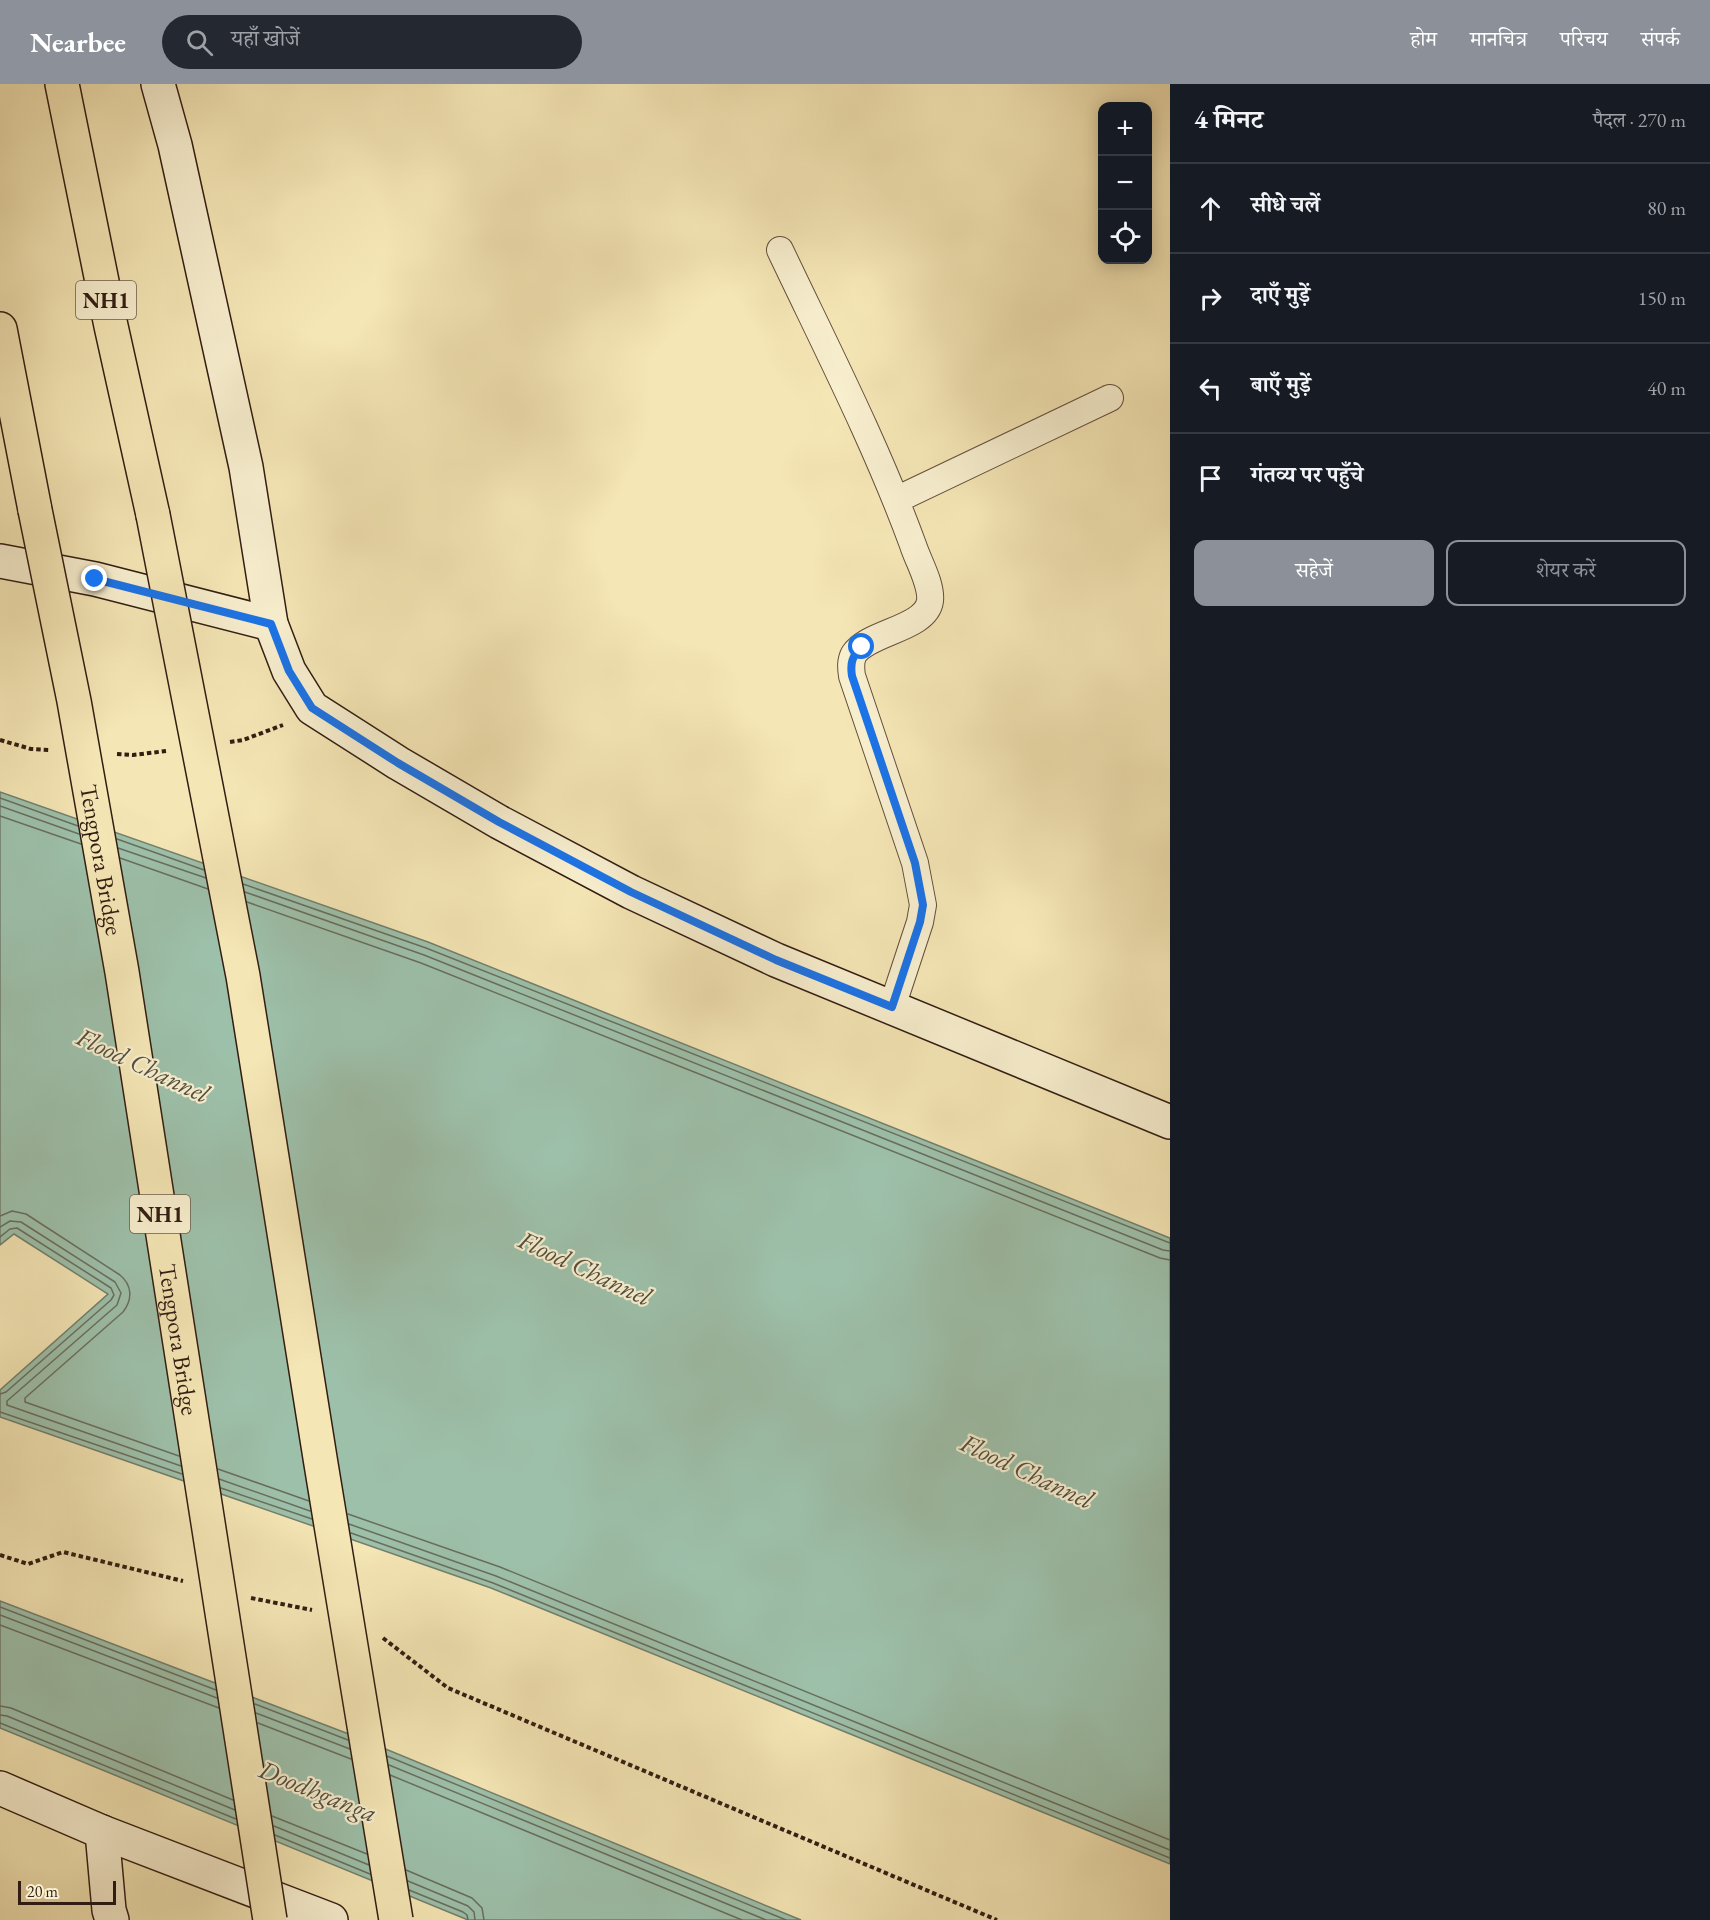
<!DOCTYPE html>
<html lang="hi">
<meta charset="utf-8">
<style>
body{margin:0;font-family:"EB Garamond","Noto Serif Devanagari",serif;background:#242831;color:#f1f3f6}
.controls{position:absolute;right:18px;top:18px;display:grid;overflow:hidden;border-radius:12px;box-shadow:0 3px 15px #0003}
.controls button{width:54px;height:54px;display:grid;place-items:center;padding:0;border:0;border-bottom:2px solid #363941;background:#171b24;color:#f1f3f6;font:30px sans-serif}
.scale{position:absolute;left:18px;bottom:15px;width:98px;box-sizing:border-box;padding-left:6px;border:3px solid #321d12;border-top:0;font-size:16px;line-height:21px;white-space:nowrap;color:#321d12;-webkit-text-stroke:4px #f8efcf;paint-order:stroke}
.stop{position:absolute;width:18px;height:18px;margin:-14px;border:4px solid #1a73e8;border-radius:50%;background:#fff}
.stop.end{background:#1a73e8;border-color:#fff;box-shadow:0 2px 6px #0008}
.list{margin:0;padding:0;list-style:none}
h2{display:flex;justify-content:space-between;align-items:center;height:78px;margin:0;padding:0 24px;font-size:26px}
h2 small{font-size:20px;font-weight:400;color:#9ea1a6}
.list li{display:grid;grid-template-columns:39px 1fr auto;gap:18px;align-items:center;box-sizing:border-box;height:90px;padding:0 24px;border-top:2px solid #363941}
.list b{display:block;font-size:22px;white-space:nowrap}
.list em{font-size:20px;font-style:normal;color:#9ea1a6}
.actions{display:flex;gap:12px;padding:18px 24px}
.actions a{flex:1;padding:14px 0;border:2px solid #8c9099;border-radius:12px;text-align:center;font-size:21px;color:#8c9099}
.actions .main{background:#8c9099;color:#fff}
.icon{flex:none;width:33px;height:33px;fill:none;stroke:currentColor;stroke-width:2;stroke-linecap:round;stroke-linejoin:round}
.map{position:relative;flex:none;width:1170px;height:1836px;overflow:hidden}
header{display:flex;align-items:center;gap:36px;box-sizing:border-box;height:84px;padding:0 30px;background:#8c9099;color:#fff}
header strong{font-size:28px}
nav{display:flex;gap:33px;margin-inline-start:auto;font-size:21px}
.search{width:420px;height:54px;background:#242831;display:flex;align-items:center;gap:15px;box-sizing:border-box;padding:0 21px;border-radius:33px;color:#9ea1a6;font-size:22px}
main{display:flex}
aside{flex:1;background:#171b24}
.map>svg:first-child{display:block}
.water{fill:#9dc0aa;stroke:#727f6d;stroke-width:1.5}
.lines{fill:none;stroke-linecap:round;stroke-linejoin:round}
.shore{stroke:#686e5e;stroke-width:1.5}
.street-casing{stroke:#634f3b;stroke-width:28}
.secondary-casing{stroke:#321d12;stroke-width:36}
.highway-casing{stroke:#321d12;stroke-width:36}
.path{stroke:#321d12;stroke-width:4;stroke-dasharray:4.5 3;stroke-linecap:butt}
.street{stroke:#f8efcf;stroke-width:26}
.secondary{stroke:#f8efcf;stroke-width:33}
.highway{stroke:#f5e6b5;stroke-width:33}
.highway-bridge-casing{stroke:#321d12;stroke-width:36;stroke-linecap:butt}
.highway-bridge{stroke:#f5e6b5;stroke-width:33}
.route{stroke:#1a73e8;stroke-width:8}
.labels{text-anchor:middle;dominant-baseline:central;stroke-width:4.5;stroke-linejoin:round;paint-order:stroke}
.shield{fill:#f8efcf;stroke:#6d5c4b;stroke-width:1.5}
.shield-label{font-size:22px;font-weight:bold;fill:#321d12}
.street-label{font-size:24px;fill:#321d12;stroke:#f8efcf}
.water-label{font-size:26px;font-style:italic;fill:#524e40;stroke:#f8efcf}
</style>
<header>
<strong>Nearbee</strong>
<div class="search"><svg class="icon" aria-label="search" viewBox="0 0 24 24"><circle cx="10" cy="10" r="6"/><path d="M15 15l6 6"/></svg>यहाँ खोजें</div>
<nav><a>होम</a><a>मानचित्र</a><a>परिचय</a><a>संपर्क</a></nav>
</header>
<main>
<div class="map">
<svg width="1170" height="1836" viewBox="0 0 1170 1836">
<rect width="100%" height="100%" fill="#f5e6b5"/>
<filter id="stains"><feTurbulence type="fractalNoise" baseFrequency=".00333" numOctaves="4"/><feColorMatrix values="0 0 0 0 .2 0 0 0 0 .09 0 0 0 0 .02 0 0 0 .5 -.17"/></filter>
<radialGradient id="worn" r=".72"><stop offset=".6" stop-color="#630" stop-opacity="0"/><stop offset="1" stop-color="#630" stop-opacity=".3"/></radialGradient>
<g class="water">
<path d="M 0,708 L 428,858 L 1170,1154 L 1170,1780 L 491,1504 L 0,1333 L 0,1306 L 108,1210 L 14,1150 L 0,1161 Z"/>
<path d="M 0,1517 L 354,1652 L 801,1836 L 468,1836 L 0,1644 Z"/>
</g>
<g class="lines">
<g class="shore">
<path d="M 0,714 L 78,742"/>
<path d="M 0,722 L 79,750"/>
<path d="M 0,732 L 81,760"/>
<path d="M 117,755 L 204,786"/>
<path d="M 118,764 L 206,794"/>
<path d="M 120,774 L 208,805"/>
<path d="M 243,800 L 426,864 L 1170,1159"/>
<path d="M 245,808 L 424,871 L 1163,1166 L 1170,1167"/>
<path d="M 247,818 L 421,879 L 1160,1174 L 1170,1176"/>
<path d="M 0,1132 L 12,1127 L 26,1130 L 120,1191 C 132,1201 133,1215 123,1228 L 25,1314 L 25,1318 L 179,1372"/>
<path d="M 0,1143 L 10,1137 L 21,1138 L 115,1198 L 121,1209 L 117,1221 L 7,1317 L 7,1321 L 181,1382"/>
<path d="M 0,1153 L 10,1145 L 17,1144 L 111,1204 L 114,1211 L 111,1216 L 6,1308 L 0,1310"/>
<path d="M 0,1328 L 182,1390"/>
<path d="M 218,1385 L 309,1417"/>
<path d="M 219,1395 L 310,1427"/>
<path d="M 221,1404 L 312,1435"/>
<path d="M 348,1430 L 500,1483 L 1170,1756"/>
<path d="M 349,1440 L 496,1492 L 1170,1766"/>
<path d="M 351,1449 L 493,1499 L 1170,1774"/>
<path d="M 0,1523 L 216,1606"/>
<path d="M 0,1531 L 217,1614"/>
<path d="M 0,1541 L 219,1624"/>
<path d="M 255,1620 L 348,1656"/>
<path d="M 0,1622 L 11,1624 L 233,1716"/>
<path d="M 256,1629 L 350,1665"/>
<path d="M 0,1631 L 7,1632 L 235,1726"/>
<path d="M 0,1639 L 236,1735"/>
<path d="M 258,1639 L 351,1675"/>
<path d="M 387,1672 L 786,1836"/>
<path d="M 389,1681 L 766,1836"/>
<path d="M 390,1691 L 742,1836"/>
<path d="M 272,1732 L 367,1770"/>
<path d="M 274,1742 L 369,1781"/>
<path d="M 275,1751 L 370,1790"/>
<path d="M 406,1786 L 472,1814 L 482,1824 L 484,1836"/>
<path d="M 408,1797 L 468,1822 L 474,1828 L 475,1836"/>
<path d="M 409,1806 L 463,1828 L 467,1831 L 468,1836"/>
</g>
<defs>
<g id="street">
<path d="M 780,166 C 826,263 876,360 913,461 C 918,477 932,500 930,517 C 926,545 868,548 854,570 C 850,577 851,585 852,592 L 915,779 L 923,821 L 920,838 L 892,923"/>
<path d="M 896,416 L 1110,314"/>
</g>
<g id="secondary">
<path d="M 158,0 L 175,61 L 246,383 L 271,540 L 289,587 L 312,624 L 398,679 L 499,738 L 631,808 L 776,876 L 1170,1038"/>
<path d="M 0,477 L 95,495 L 271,540"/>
<path d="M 0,1704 L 102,1748 L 331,1836"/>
<path d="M 102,1748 L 109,1826 L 112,1836"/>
</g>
<g id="highway">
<path d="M 62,0 L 111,242 L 153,431"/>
<path d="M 0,245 L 35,426"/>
</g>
</defs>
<use href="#street" class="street-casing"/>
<use href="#secondary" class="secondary-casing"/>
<use href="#highway" class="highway-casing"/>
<g class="path">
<path d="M 0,656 L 31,665 L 50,666"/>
<path d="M 230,658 L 243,656 L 283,641"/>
<path d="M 117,670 L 133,671 L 166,667"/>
<path d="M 0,1471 L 28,1480 L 63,1468 L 183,1497"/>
<path d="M 251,1514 L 312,1526"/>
<path d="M 383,1554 L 448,1604 L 997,1836"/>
</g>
<use href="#street" class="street"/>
<use href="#secondary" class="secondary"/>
<use href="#highway" class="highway"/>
<defs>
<g id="highway-bridge">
<path id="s1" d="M 35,426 L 74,617 L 122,888 L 270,1836"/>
<path d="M 153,431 L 243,892 L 321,1380 L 396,1836"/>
</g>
</defs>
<use href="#highway-bridge" class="highway-bridge-casing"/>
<use href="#highway-bridge" class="highway-bridge"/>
</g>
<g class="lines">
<path class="route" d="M 95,495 L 271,540 L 289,587 L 312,624 L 398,679 L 499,738 L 631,808 L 776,876 L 892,923 L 920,838 L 923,821 L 915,779 L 852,592 C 850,579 852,572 862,563"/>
</g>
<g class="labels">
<g class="shield">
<rect x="76" y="197" width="60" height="38" rx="4.5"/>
<rect x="130" y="1111" width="60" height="38" rx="4.5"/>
</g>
<g class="shield-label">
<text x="106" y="216">NH1</text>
<text x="160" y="1130">NH1</text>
</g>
<g class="street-label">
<text stroke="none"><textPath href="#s1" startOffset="356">Tengpora Bridge</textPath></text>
<text stroke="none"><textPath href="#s1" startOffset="842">Tengpora Bridge</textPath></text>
</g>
<g class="water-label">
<text transform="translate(143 981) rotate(25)">Flood Channel</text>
<text transform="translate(585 1184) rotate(25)">Flood Channel</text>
<text transform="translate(1027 1387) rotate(25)">Flood Channel</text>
<text transform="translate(318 1707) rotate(22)">Doodhganga</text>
</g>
</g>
<rect width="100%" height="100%" filter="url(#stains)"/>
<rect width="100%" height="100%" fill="url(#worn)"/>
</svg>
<div class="controls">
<button>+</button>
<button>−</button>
<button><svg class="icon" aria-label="locate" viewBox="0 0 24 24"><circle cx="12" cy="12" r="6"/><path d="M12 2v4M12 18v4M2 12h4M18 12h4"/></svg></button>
</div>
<div class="scale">20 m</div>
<div class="stop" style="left:862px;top:563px"></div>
<div class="stop end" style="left:95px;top:495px"></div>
</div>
<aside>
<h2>4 मिनट<small>पैदल · 270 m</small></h2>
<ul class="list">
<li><svg class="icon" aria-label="ahead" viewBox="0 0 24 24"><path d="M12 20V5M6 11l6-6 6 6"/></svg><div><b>सीधे चलें</b></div><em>80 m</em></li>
<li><svg class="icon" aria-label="right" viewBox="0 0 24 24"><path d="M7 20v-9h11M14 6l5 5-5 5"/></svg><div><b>दाएँ मुड़ें</b></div><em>150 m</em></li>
<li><svg class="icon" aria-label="left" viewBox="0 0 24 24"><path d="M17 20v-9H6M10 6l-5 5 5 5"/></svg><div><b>बाएँ मुड़ें</b></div><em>40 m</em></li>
<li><svg class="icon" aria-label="arrive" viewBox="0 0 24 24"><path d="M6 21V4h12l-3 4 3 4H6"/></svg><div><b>गंतव्य पर पहुँचे</b></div></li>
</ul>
<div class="actions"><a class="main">सहेजें</a><a>शेयर करें</a></div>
</aside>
</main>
